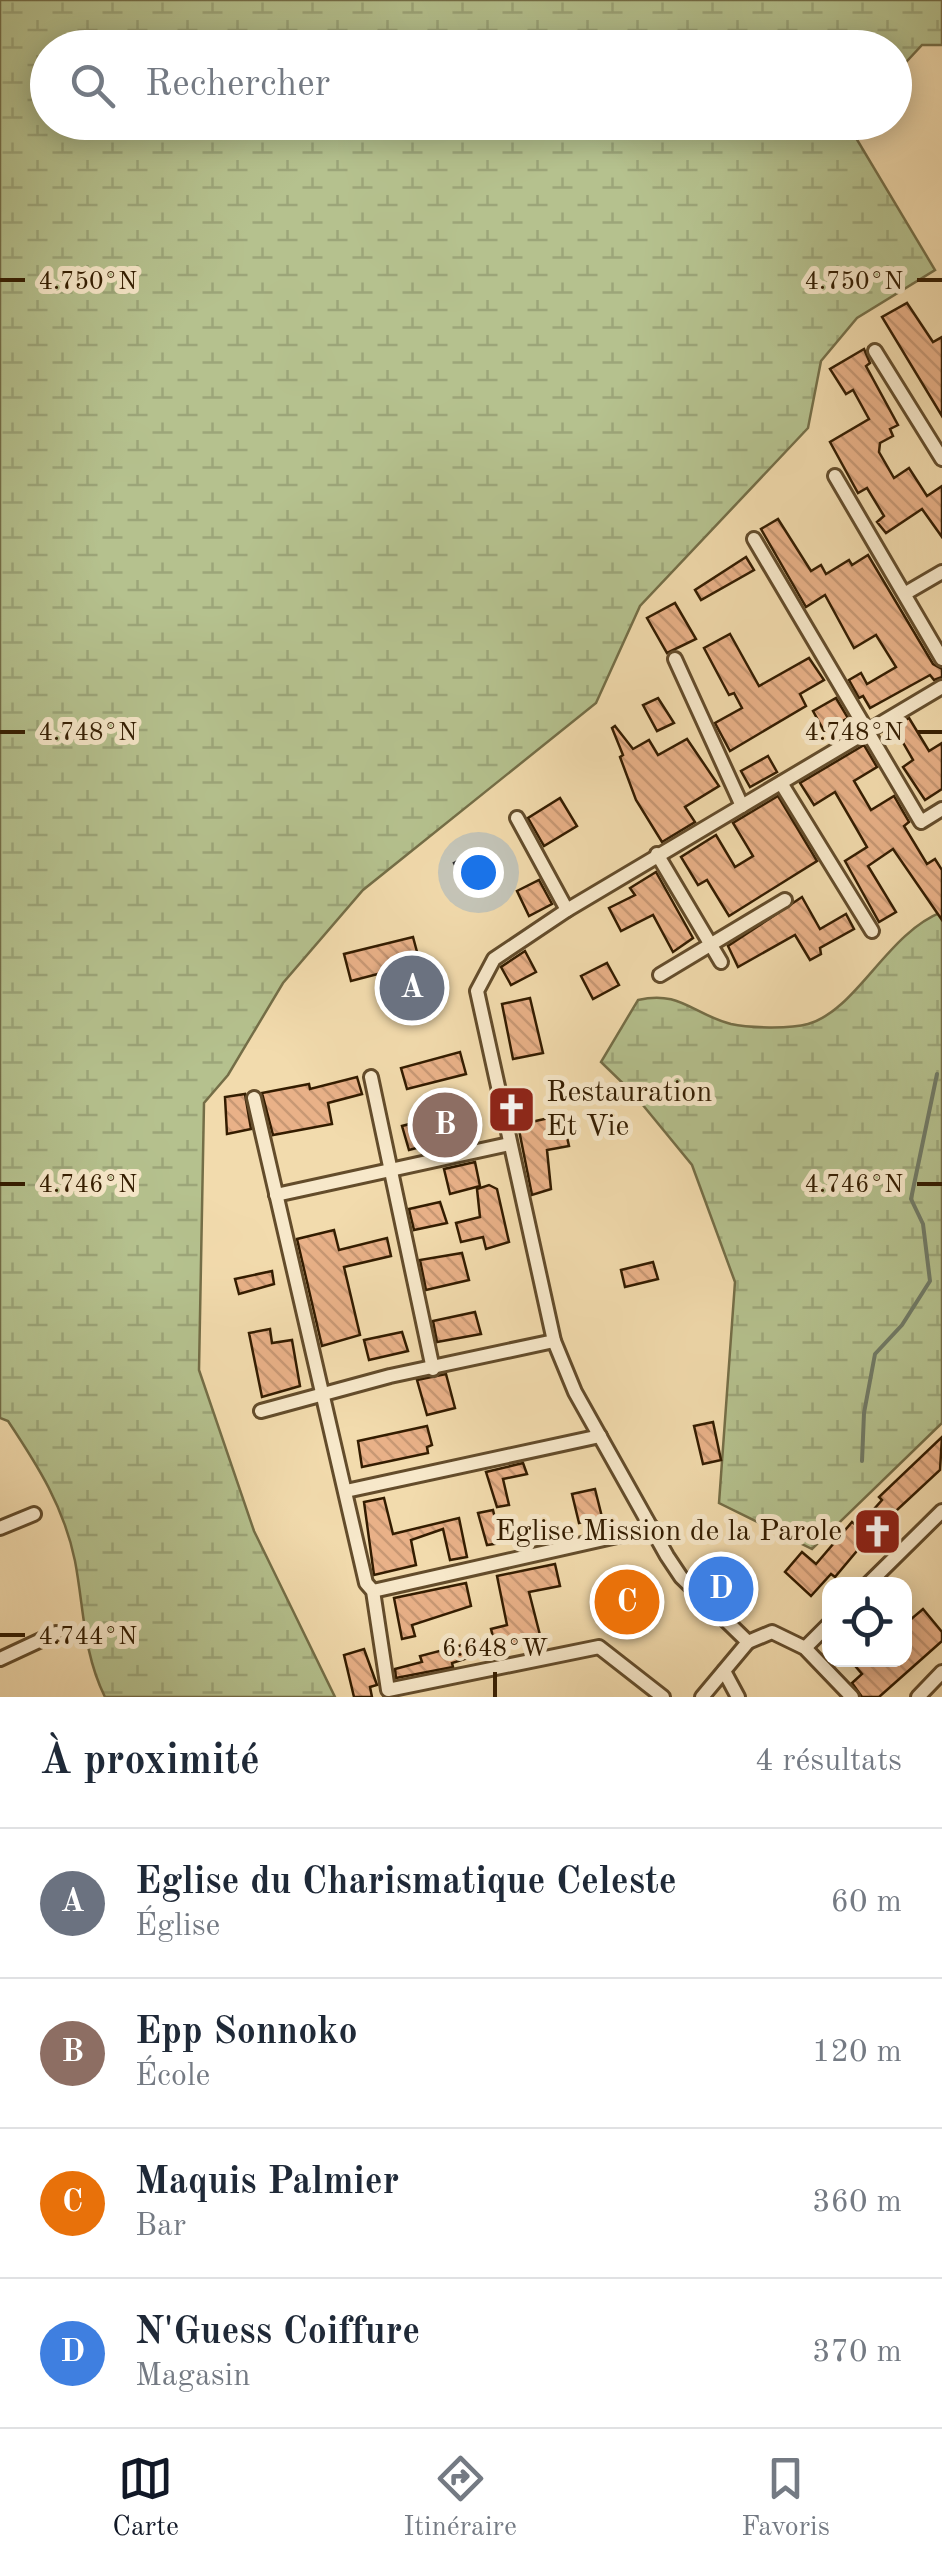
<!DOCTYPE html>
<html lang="fr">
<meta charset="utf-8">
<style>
body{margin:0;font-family:"Old Standard TT",serif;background:#f6f6f7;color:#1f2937}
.controls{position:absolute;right:30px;bottom:30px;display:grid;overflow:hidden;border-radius:20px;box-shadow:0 5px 25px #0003}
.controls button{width:90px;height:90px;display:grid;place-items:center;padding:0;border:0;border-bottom:2px solid #e0e1e3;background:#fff;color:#1f2937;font:50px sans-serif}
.you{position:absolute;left:478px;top:872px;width:35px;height:35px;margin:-25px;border:8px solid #fff;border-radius:50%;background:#1a73e8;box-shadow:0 0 0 15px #1a73e833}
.badge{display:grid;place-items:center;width:65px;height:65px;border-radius:50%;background:#111827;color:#fff;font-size:32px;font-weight:700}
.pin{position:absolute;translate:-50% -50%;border:5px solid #fff;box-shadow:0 2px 10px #0006}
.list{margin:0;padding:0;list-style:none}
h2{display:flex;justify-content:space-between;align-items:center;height:130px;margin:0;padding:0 40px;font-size:42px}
h2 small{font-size:32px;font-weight:400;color:#747a83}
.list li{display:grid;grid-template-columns:65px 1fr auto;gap:30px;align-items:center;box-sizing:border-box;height:150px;padding:0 40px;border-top:2px solid #e0e1e3}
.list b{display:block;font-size:38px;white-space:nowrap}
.list p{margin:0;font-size:32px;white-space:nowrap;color:#747a83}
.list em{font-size:32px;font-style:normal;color:#747a83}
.icon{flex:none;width:55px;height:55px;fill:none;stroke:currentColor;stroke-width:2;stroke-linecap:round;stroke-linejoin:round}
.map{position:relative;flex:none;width:942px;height:1697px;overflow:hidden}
.search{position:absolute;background:#fff;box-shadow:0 5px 25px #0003;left:30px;right:30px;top:30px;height:110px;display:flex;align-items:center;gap:25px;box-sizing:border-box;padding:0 35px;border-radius:55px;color:#747a83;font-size:38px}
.sheet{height:730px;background:#fff}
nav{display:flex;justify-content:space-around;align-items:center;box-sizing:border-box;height:140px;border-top:2px solid #e0e1e3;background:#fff;font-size:28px;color:#747a83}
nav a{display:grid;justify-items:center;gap:5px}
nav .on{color:#111827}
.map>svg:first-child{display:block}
.wetland{fill:url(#wetland-marsh);stroke:#746e47;stroke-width:2.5}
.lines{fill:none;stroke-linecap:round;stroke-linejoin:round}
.stream{stroke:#717b67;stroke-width:4}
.building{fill:url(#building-back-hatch);stroke:#331c00;stroke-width:2.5}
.street-casing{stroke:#634c2b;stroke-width:18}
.street{stroke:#f7e8ca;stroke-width:12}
.ticks{fill:none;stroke:#331c00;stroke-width:4}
.labels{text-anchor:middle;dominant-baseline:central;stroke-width:10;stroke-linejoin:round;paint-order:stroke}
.poi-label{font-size:30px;fill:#331c00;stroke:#f7e8ca;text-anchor:start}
.ticks-label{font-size:25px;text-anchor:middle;fill:#331c00;stroke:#f7e8ca;stroke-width:10;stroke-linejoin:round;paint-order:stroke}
</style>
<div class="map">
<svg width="942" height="1697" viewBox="0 0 942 1697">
<defs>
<pattern id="wetland-marsh" width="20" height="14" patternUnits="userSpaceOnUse" patternTransform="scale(2.5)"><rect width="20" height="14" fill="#b5c18e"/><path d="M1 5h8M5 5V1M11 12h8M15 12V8" fill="none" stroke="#9ca579"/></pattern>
<pattern id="building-back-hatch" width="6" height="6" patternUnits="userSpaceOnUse" patternTransform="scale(2.5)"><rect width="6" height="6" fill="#e9b188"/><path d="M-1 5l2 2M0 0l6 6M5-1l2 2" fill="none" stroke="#c89874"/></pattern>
</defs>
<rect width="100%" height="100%" fill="#f2dbad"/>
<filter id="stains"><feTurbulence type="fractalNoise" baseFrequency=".002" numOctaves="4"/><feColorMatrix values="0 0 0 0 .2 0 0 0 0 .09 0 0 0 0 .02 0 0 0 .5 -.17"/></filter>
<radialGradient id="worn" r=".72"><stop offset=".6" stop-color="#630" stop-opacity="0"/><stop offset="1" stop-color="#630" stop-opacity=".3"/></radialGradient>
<g class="wetland">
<path d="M 0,0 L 942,0 L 942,45 L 922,45 L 895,74 L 894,48 L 48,48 L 48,122 L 864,123 L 856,138 L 935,270 L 857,318 L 821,361 L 808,428 L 640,606 L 596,703 L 363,890 L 283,983 L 228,1075 L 204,1103 L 199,1370 L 254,1531 L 335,1697 L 105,1697 C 83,1653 84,1608 75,1561 C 64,1507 38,1466 8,1421 L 0,1418 Z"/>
<path d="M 942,912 L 942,1423 L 812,1549 L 719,1503 L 735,1282 L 692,1165 L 633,1093 L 601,1062 L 638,1000 C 680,990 692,1014 731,1024 C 749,1028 790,1029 808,1024 C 857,1010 887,933 942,912 Z"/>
</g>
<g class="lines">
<path class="stream" d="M 862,1461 L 864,1413 L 875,1354 L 902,1325 L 930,1281 L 923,1224 L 911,1199 L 937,1074"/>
</g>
<g class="building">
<path d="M 907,303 L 933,342 L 942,337 L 942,416 L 882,317 Z"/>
<path d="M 864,349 L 870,363 L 866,366 L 898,425 L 890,429 L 893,436 L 880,443 L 879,452 L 894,478 L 909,468 L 927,496 L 942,486 L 942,537 L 922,509 L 886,533 L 877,522 L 884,516 L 867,488 L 858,493 L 830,442 L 869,419 L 853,390 L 846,394 L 830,369 Z"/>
<path d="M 778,519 L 811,571 L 821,565 L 826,574 L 849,560 L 852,565 L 868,555 L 933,664 L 942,669 L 942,677 L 934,680 L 930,675 L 870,708 L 863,696 L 859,698 L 849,680 L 861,673 L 867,684 L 896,667 L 876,635 L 854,648 L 825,595 L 806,607 L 761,529 Z"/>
<path d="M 746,557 L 754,570 L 701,600 L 695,590 Z"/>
<path d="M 675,603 L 696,639 L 667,653 L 647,618 Z"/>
<path d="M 730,634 L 759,686 L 809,658 L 824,680 L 800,694 L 806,706 L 730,751 L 715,723 L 742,708 L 734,693 L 729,695 L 704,648 Z"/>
<path d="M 658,698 L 674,723 L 657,731 L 643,705 Z"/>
<path d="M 836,698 L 848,718 L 824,731 L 813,711 Z"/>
<path d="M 909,718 L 929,751 L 942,743 L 942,789 L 925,800 L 903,767 L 913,760 L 894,727 Z"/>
<path d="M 615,726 L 633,749 L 649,740 L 658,755 L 687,739 L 719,786 L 685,807 L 695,822 L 662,842 L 636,800 L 620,757 L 623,755 L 612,728 Z"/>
<path d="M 864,745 L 877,767 L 854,781 L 871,810 L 894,796 L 909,822 L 904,826 L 927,864 L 935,859 L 942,870 L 942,920 L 893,849 L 868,866 L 896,912 L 879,922 L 845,861 L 867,847 L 856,828 L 835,792 L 814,805 L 800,783 Z"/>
<path d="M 768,756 L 777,772 L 750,787 L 741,771 Z"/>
<path d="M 778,796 L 817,861 L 729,916 L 707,880 L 698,885 L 681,857 L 716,835 L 735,867 L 753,856 L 733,823 Z"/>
<path d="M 560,798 L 577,826 L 544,846 L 528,818 Z"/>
<path d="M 478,850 L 491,874 L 467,887 L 454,863 Z"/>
<path d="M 656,872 L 693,938 L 673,952 L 653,915 L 621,931 L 609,908 L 635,895 L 630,888 Z"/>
<path d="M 539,880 L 552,904 L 529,916 L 517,891 Z"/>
<path d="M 802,897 L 820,929 L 846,914 L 854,929 L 820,948 L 821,954 L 810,960 L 795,935 L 738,967 L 728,946 Z"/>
<path d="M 413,937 L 420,963 L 351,981 L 344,954 Z"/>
<path d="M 525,951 L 536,972 L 511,985 L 501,967 Z"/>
<path d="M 607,963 L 619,985 L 593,999 L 581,976 Z"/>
<path d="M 530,998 L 543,1053 L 513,1059 L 502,1004 Z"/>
<path d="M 460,1052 L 466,1074 L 407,1089 L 401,1068 Z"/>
<path d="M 357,1077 L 362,1094 L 328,1103 L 332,1124 L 273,1135 L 262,1093 L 309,1084 L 310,1089 Z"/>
<path d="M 245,1094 L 251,1129 L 227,1134 L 225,1097 Z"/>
<path d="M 472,1108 L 478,1132 L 409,1150 L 402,1126 Z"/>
<path d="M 562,1115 L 569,1146 L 547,1150 L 551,1189 L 532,1195 L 518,1125 Z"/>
<path d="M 475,1162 L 480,1186 L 450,1194 L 444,1169 Z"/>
<path d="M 489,1185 L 497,1189 L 509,1242 L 486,1249 L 483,1237 L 461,1242 L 456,1223 L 480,1217 L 477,1189 Z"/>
<path d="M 440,1202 L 447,1223 L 414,1230 L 409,1209 Z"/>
<path d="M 334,1230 L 339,1250 L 387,1238 L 391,1256 L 344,1267 L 360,1335 L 322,1346 L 297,1239 Z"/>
<path d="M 462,1253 L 469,1280 L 426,1290 L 420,1260 Z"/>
<path d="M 653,1262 L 658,1279 L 625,1287 L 621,1270 Z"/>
<path d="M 272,1271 L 274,1284 L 239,1294 L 235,1279 Z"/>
<path d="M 475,1312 L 481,1334 L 437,1342 L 433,1321 Z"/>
<path d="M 270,1329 L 272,1343 L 292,1340 L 300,1386 L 262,1397 L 249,1333 Z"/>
<path d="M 402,1332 L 408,1351 L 369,1360 L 364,1340 Z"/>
<path d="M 446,1374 L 455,1408 L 427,1415 L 417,1380 Z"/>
<path d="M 713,1422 L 721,1460 L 703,1464 L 694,1426 Z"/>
<path d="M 427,1426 L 432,1445 L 427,1447 L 428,1453 L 362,1467 L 358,1441 Z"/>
<path d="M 942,1437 L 940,1470 L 883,1523 L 888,1527 L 878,1538 L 872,1533 L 835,1577 L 831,1574 L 811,1596 L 785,1572 L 802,1552 L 816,1564 L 852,1522 L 858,1527 L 882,1500 L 879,1497 Z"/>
<path d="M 523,1463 L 527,1474 L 503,1479 L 509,1505 L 497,1507 L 486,1472 Z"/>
<path d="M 595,1489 L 602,1517 L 579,1523 L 572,1494 Z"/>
<path d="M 384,1498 L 393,1534 L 459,1518 L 467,1557 L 450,1560 L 443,1529 L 411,1540 L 416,1565 L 374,1575 L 364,1502 Z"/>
<path d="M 493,1510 L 501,1543 L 487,1545 L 478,1513 Z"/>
<path d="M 555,1564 L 560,1586 L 529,1592 L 541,1639 L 477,1655 L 452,1663 L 453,1667 L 396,1678 L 395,1669 L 422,1662 L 420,1656 L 493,1637 L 491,1629 L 507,1625 L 497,1576 Z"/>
<path d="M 466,1583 L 471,1606 L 412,1625 L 415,1636 L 402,1639 L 394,1598 Z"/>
<path d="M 923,1609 L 942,1632 L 942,1641 L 879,1697 L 862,1697 L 852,1683 L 862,1674 L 850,1660 L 904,1660 L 904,1625 Z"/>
<path d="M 364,1649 L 377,1685 L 370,1687 L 372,1697 L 354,1697 L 344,1655 Z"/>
</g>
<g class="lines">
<defs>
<g id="street">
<path d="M 875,351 L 942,459"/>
<path d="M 835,476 L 942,659"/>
<path d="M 754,539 L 921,822 L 942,809"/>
<path d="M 906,593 L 942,572"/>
<path d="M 675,659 L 742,806"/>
<path d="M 781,783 L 872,931"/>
<path d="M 517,818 L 567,910"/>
<path d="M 657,854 L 721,962"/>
<path d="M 660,975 L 785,900"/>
<path d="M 371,1077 L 433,1369"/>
<path d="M 254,1098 L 366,1583 L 373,1591 L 388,1690 L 599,1647 L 663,1697"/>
<path d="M 276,1195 L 509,1144"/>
<path d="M 261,1411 L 390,1376 L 554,1341"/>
<path d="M 346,1491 L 600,1436"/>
<path d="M 0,1528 L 34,1514"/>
<path d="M 868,1584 L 942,1511"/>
<path d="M 373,1591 L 653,1528"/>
<path d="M 805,1648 L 830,1623"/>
<path d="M 0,1659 L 56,1633"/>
<path d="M 724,1671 L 738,1697"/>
<path d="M 702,1697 L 748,1642"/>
<path d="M 852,1697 L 805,1648 L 772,1632 L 748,1642 L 681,1577 L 667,1556 L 575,1392 L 554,1341 L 477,991 L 494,959 L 567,910 L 942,687"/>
<path d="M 918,1697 L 942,1672"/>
</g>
</defs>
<use href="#street" class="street-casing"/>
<use href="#street" class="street"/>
</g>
<path class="ticks" d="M 0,280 L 25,280M 917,280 L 942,280M 0,732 L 25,732M 917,732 L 942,732M 0,1184 L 25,1184M 917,1184 L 942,1184M 0,1635 L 25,1635M 495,1672 L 495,1697"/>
<defs>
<symbol id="church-square" viewBox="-11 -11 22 22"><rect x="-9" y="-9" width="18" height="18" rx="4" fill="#8f2418" stroke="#f7e8ca"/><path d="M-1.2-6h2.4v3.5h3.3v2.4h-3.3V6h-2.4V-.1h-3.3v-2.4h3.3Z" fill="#fff"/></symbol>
</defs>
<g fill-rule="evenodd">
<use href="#church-square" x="484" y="1082" width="55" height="55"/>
<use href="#church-square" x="850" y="1504" width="55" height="55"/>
</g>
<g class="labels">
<g class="poi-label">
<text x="546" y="1093">Restauration<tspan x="546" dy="34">Et Vie</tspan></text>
<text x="842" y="1532" text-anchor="end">Eglise Mission de la Parole</text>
</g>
</g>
<g class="ticks-label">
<text x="88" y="289">4.750°N</text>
<text x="854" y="289">4.750°N</text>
<text x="88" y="740">4.748°N</text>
<text x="854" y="740">4.748°N</text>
<text x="88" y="1192">4.746°N</text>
<text x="854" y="1192">4.746°N</text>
<text x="88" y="1644">4.744°N</text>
<text x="495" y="1656">6.648°W</text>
</g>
<rect width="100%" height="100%" filter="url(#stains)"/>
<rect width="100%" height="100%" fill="url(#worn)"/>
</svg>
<div class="controls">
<button><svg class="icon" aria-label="locate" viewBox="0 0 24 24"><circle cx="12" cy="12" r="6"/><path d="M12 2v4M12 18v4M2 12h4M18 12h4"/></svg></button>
</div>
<div class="you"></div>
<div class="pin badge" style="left:412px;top:988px;background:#6b7280">A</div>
<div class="pin badge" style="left:445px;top:1125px;background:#8d6e63">B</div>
<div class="pin badge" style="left:627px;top:1602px;background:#e8710a">C</div>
<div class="pin badge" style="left:721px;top:1589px;background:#3f7fe0">D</div>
<div class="search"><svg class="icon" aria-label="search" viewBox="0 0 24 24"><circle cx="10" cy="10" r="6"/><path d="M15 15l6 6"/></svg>Rechercher</div>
</div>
<section class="sheet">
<h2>À proximité<small>4 résultats</small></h2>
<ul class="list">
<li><span class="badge" style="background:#6b7280">A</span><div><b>Eglise du Charismatique Celeste</b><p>Église</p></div><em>60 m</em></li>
<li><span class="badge" style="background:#8d6e63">B</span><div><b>Epp Sonnoko</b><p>École</p></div><em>120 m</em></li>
<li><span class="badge" style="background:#e8710a">C</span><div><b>Maquis Palmier</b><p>Bar</p></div><em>360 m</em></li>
<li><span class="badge" style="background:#3f7fe0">D</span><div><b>N'Guess Coiffure</b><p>Magasin</p></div><em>370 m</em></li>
</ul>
</section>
<nav>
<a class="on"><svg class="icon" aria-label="map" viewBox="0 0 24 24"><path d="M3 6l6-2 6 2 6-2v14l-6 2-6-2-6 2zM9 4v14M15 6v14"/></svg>Carte</a>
<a><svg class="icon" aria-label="directions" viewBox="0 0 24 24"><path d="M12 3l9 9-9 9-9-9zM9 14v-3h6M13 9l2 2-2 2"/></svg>Itinéraire</a>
<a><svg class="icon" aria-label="saved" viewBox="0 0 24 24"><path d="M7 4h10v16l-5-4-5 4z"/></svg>Favoris</a>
</nav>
